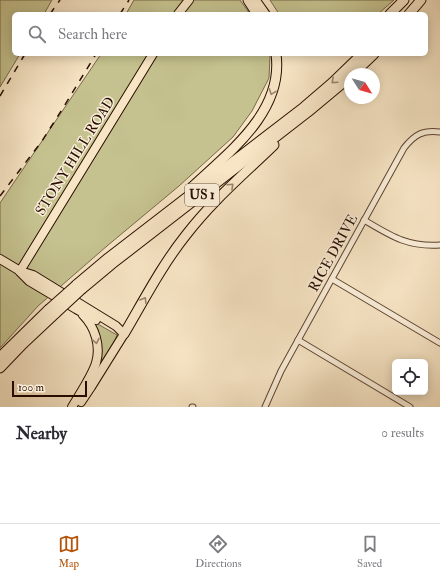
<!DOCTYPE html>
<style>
body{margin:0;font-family:"IM FELL Double Pica",serif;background:#f7f7f7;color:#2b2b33}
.controls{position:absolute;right:12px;bottom:12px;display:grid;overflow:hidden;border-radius:6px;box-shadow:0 2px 10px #0003}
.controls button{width:36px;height:36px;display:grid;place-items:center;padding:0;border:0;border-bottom:1px solid #e1e1e2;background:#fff;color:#2b2b33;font:20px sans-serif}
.compass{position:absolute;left:344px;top:68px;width:36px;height:36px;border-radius:50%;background:#fff;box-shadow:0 2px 10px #0003;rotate:127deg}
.scale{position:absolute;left:12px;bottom:10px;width:75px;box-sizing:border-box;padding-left:4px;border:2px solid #290e00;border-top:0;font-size:11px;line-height:14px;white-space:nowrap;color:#290e00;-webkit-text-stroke:3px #faeed9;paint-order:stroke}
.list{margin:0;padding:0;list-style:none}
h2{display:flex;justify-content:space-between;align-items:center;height:52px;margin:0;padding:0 16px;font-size:17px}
h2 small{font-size:13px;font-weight:400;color:#7c7c81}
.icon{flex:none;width:22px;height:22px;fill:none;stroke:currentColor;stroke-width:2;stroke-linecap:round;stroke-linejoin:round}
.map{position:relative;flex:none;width:440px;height:407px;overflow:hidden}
.search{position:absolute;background:#fff;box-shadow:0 2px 10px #0003;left:12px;right:12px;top:12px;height:44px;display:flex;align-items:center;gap:10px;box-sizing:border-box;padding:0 14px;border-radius:6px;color:#7c7c81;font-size:15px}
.sheet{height:116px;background:#fff}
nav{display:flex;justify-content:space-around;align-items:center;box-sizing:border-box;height:56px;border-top:1px solid #e1e1e2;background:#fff;font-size:11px;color:#7c7c81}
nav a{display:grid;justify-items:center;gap:2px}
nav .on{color:#b45309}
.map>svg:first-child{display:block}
.green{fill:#c5c28f;stroke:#776848}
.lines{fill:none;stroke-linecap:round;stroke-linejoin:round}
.street-casing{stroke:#5c4431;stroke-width:7}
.primary-casing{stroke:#290e00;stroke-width:10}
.highway-casing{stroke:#290e00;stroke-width:11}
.street{stroke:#faeed9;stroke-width:5}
.primary{stroke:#f7e5c5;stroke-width:8}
.highway{stroke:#f7e5c5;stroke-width:9}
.rail{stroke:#290e00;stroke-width:1.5;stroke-dasharray:7 7;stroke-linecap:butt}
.highway-bridge-casing{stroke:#290e00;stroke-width:11;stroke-linecap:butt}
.highway-bridge{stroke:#f7e5c5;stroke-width:9}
.oneway{stroke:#9a846c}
.labels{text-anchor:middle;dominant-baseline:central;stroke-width:3;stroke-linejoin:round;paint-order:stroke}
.shield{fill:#faeed9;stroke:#685141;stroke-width:1}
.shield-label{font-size:13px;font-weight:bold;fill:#290e00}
.street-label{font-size:14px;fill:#290e00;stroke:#faeed9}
</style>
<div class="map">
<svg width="440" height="407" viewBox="0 0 440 407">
<rect width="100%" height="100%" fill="#f7e5c5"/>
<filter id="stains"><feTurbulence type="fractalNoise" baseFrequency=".005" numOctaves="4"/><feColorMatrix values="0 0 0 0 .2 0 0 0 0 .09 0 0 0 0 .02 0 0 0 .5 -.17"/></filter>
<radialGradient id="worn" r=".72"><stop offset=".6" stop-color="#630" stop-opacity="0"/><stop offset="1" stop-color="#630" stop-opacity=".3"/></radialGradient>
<g class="green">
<path d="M 0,0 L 52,0 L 44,14 L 14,14 L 14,54 L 20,54 L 0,87 Z"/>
<path d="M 134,0 L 240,0 L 250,14 L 126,14 Z"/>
<path d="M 270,0 L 394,0 L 378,14 L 279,14 Z"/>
<path d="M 101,54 L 269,54 L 270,56 L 269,78 L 252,111 L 233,137 L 179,186 L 107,246 L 38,306 L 0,348 L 0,203 Z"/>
<path d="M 96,323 L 117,335 L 115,340 L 99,368 L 93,325 Z"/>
</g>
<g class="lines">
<defs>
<g id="street">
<path d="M 364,220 C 391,236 407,247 440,245"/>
<path d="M 332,279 L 440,343"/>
<path d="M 298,340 L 410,407"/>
<path d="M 192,407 L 193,407"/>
<path d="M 265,407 L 281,371 L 404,148 C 415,134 423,130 440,132"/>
</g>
<g id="primary">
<path d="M 178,14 L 189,0"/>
<path d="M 0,259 L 20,271 L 33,275 L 116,326 L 124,334"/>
<path d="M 20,271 L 153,54"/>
<path d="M 20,272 L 29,281 L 76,309 L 96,320"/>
<path d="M 81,402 L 91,387 L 124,334"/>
<path d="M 72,407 C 79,395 92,376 96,363 C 101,346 95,327 83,315"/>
</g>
<g id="highway">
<path d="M 248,0 L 257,14"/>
<path d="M 255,0 L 265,14"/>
<path d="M 390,14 L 404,0"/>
<path d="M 409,14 L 421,0"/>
<path d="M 353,74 L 374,54"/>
<path d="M 192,187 C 229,152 284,112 276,54"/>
<path d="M 76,285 L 108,258 L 304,107 L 332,83 L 362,54"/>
<path d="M 82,289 L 112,264 L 308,112 L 350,77"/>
<path d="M 124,334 C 144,300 162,265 186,235 C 212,201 244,174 274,145"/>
<path d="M 0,357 L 49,309"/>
<path d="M 0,368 L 23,344 L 56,313"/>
</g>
</defs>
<use href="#street" class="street-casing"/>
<use href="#primary" class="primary-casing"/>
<use href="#highway" class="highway-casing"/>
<use href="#street" class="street"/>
<use href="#primary" class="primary"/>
<use href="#highway" class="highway"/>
<g class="rail">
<path d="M 50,14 L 60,0"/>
<path d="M 120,14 L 129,0"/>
<path d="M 0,96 L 25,54"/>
<path d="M 0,196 L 42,141 L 63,108 L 96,54"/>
</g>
<defs>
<g id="highway-bridge">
<path d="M 49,309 L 76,285"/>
<path d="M 56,313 L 82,289"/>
</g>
</defs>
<use href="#highway-bridge" class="highway-bridge-casing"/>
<use href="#highway-bridge" class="highway-bridge"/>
</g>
<defs><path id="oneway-chevron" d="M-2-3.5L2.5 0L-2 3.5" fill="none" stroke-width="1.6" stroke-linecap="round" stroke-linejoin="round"/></defs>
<g class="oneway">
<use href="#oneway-chevron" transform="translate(334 81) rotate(138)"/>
<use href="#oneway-chevron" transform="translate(272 92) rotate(110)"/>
<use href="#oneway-chevron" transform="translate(231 186) rotate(-43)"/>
<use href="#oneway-chevron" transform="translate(144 300) rotate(-59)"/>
<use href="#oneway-chevron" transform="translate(96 341) rotate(79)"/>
</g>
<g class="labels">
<rect class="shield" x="185" y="184" width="34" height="22" rx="3"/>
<g class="shield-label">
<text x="202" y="195">US 1</text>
</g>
<g class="street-label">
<text transform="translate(75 156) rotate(-58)">STONY HILL ROAD</text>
<text transform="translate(333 253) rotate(-61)">RICE DRIVE</text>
</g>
</g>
<rect width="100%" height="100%" filter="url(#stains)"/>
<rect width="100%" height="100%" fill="url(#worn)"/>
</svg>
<div class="controls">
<button><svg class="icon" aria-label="locate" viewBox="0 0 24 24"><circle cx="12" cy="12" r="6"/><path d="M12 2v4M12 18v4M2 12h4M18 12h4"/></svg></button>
</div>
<svg class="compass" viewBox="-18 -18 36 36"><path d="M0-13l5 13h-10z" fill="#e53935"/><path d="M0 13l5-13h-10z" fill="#7c7c81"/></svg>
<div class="scale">100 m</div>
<div class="search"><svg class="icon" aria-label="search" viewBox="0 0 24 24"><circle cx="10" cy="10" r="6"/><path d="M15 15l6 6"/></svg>Search here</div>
</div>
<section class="sheet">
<h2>Nearby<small>0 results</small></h2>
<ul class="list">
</ul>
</section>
<nav>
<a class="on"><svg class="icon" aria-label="map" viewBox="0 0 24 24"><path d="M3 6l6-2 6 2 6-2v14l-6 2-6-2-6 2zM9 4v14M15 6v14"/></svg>Map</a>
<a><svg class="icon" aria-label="directions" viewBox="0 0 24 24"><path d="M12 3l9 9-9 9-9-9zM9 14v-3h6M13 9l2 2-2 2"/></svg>Directions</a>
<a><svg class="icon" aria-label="saved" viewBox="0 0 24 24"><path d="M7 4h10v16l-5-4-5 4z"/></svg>Saved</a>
</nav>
